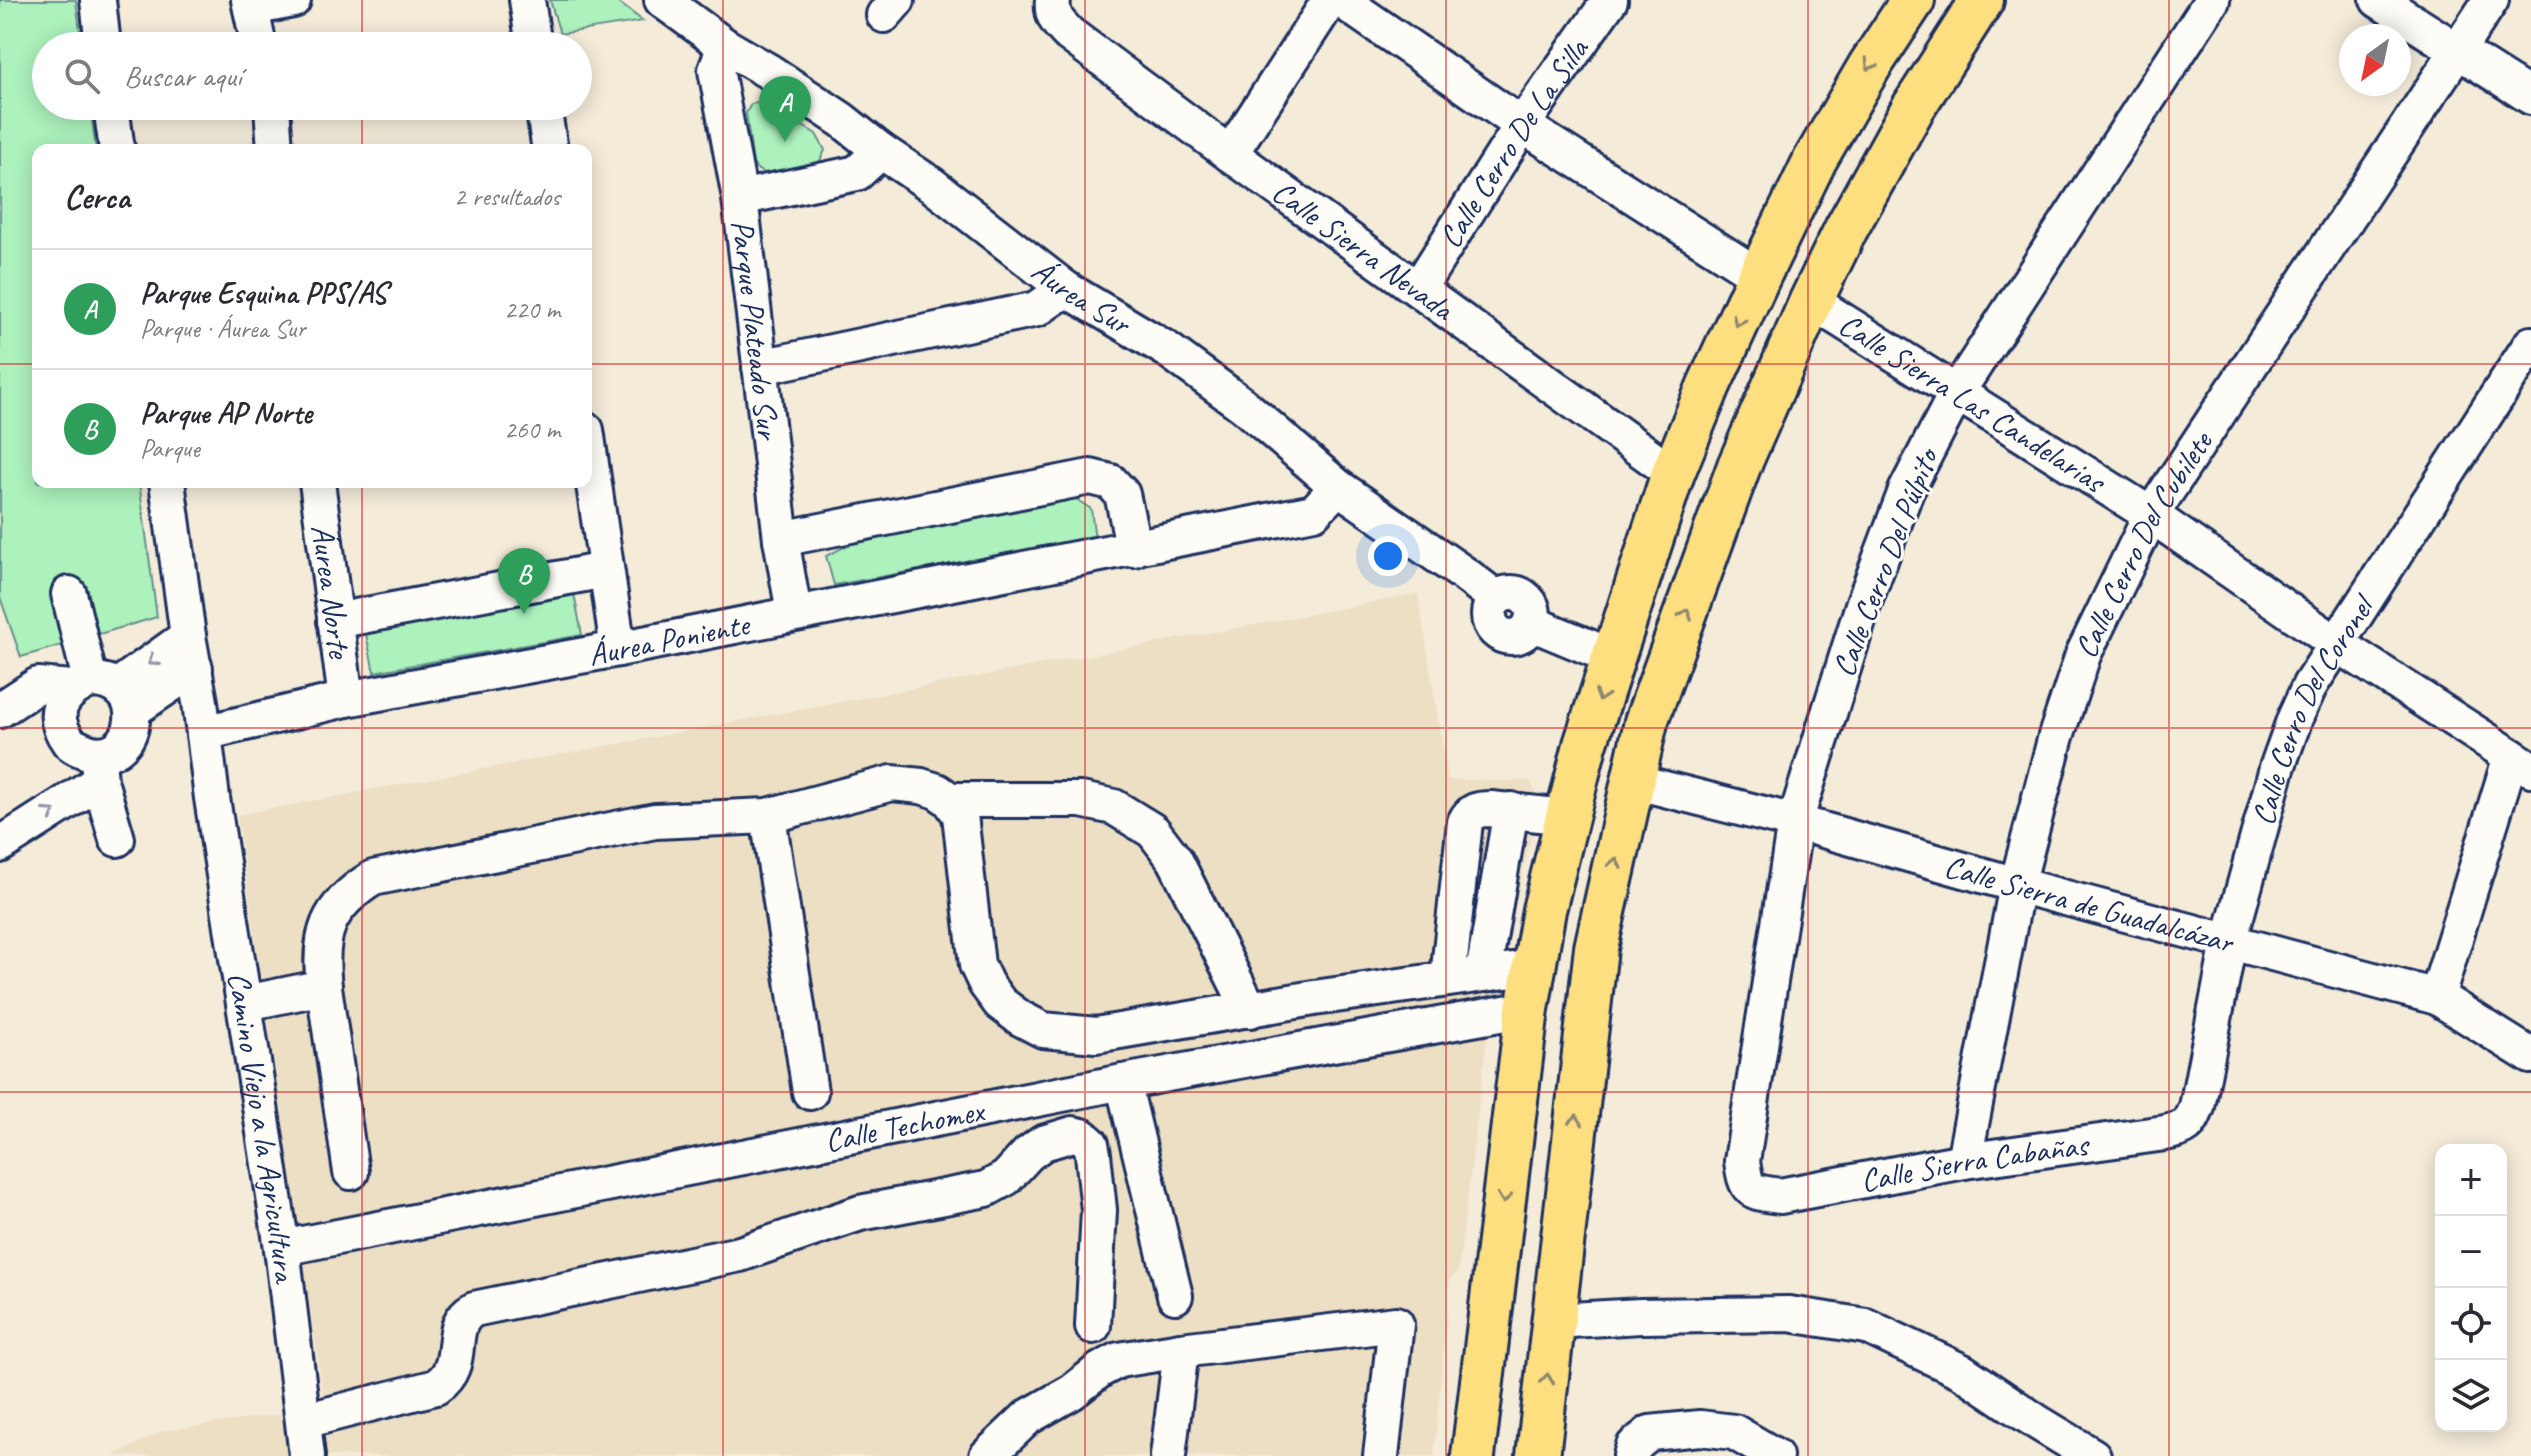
<!DOCTYPE html>
<html lang="es">
<meta charset="utf-8">
<style>
body{margin:0;font-family:Caveat,sans-serif;background:#f2f2f3;color:#2b2b33}
.controls{position:absolute;right:24px;bottom:24px;display:grid;overflow:hidden;border-radius:16px;box-shadow:0 4px 20px #0003}
.controls button{width:72px;height:72px;display:grid;place-items:center;padding:0;border:0;border-bottom:2px solid #e1e1e2;background:#fff;color:#2b2b33;font:40px sans-serif}
.compass{position:absolute;left:2339px;top:24px;width:72px;height:72px;border-radius:50%;background:#fff;box-shadow:0 4px 20px #0003;rotate:213deg}
.you{position:absolute;left:1388px;top:556px;width:28px;height:28px;margin:-20px;border:6px solid #fff;border-radius:50%;background:#1a73e8;box-shadow:0 0 0 12px #1a73e833}
.badge{display:grid;place-items:center;width:52px;height:52px;border-radius:50%;background:#1a73e8;color:#fff;font-size:26px;font-weight:700}
.pin{position:absolute;translate:-50% -66px;filter:drop-shadow(0 2px 4px #0008)}
.pin::after{content:'';position:absolute;top:42px;width:28px;height:24px;background:inherit;clip-path:polygon(0 0,100% 0,50% 100%)}
.list{margin:0;padding:0;list-style:none}
h2{display:flex;justify-content:space-between;align-items:center;height:104px;margin:0;padding:0 32px;font-size:34px}
h2 small{font-size:26px;font-weight:400;color:#7c7c81}
.list li{display:grid;grid-template-columns:52px 1fr auto;gap:24px;align-items:center;box-sizing:border-box;height:120px;padding:0 32px;border-top:2px solid #e1e1e2}
.list b{display:block;font-size:30px;white-space:nowrap}
.list p{margin:0;font-size:26px;white-space:nowrap;color:#7c7c81}
.list em{font-size:26px;font-style:normal;color:#7c7c81}
.icon{flex:none;width:44px;height:44px;fill:none;stroke:currentColor;stroke-width:2;stroke-linecap:round;stroke-linejoin:round}
.map{position:relative;flex:none;width:2531px;height:1456px;overflow:hidden}
.search{position:absolute;background:#fff;box-shadow:0 4px 20px #0003;left:32px;top:32px;width:560px;height:88px;display:flex;align-items:center;gap:20px;box-sizing:border-box;padding:0 28px;border-radius:44px;color:#7c7c81;font-size:30px}
.panel{position:absolute;background:#fff;box-shadow:0 4px 20px #0003;left:32px;top:144px;width:560px;height:344px;border-radius:16px}
.map>svg:first-child{display:block}
.built{fill:#eddfc4}
.green{fill:#adf1bc;stroke:#64908d;stroke-width:2}
.lines{fill:none;stroke-linecap:round;stroke-linejoin:round}
.minor-casing{stroke:#1b2f5e;stroke-width:40}
.major-casing{stroke:#1b2f5e;stroke-width:48}
.minor{stroke:#fdfcf7;stroke-width:34}
.major{stroke:#fddf80;stroke-width:42}
.oneway{stroke:#8c876f}
.oneway2{stroke:#8c96aa}
.grid{fill:none;stroke:#d62828;stroke-width:2;stroke-opacity:0.55}
.labels{text-anchor:middle;dominant-baseline:central;stroke-width:6;stroke-linejoin:round;paint-order:stroke}
.street-label{font-size:32px;fill:#1b2f5e;stroke:#fdfcf7}
</style>
<div class="map">
<svg width="2531" height="1456" viewBox="0 0 2531 1456">
<rect width="100%" height="100%" fill="#f4ebd9"/>
<filter id="ink" filterUnits="userSpaceOnUse"><feTurbulence type="fractalNoise" baseFrequency=".0125" numOctaves="2"/><feDisplacementMap in="SourceGraphic" scale="16" xChannelSelector="R" yChannelSelector="G"/><feConvolveMatrix kernelMatrix="1 2 1 2 8 2 1 2 1" color-interpolation-filters="sRGB"/></filter>
<g filter="url(#ink)">
<path class="built" d="M 1418,594 L 1448,780 L 1530,781 L 1539,798 L 1488,1030 L 1458,1272 L 1450,1278 L 1434,1456 L 113,1456 L 162,1431 L 325,1408 L 237,815 Z"/>
<g class="green">
<path d="M 0,0 L 76,0 L 82,46 L 46,46 L 46,106 L 90,106 L 96,150 L 38,150 L 38,482 L 139,482 L 157,617 L 21,657 L 0,597 Z"/>
<path d="M 550,0 L 615,0 L 643,21 L 560,34 Z"/>
<path d="M 763,102 L 816,134 L 825,150 L 819,163 L 765,173 L 758,170 L 753,164 L 746,113 L 751,104 Z"/>
<path d="M 1076,499 L 1091,509 L 1095,539 L 834,585 L 826,556 L 850,544 Z"/>
<path d="M 574,594 L 582,635 L 374,672 L 366,634 Z"/>
</g>
<g class="lines">
<defs>
<g id="minor">
<path d="M 98,0 L 103,46"/>
<path d="M 249,0 L 259,46"/>
<path d="M 527,0 L 534,46"/>
<path id="s1" d="M 662,0 L 725,46 L 768,71 L 842,120 L 881,151 L 932,185 L 1066,289 L 1168,350 L 1243,405 L 1338,487 L 1467,576 L 1496,598"/>
<path id="s2" d="M 1053,0 C 1051,16 1058,23 1069,34 L 1230,154 L 1673,473"/>
<path d="M 1341,0 L 1522,125 L 1759,276"/>
<path id="s3" d="M 2212,0 L 1957,392 L 1906,491 L 1863,605 L 1795,822 L 1742,1161 C 1746,1192 1750,1192 1780,1196 L 1964,1161 L 2165,1133 C 2186,1128 2189,1128 2197,1107 L 2229,942 L 2277,768 L 2295,718 L 2310,685 L 2531,344"/>
<path d="M 2378,0 L 2531,97"/>
<path d="M 251,8 L 293,0"/>
<path d="M 884,15 L 897,0"/>
<path id="s4" d="M 725,46 L 716,70 L 740,198 L 781,539 L 794,613"/>
<path d="M 111,106 L 117,150"/>
<path d="M 272,106 L 275,150"/>
<path d="M 543,106 L 550,150"/>
<path d="M 1230,154 L 1330,0"/>
<path d="M 740,198 L 857,173 L 881,151"/>
<path id="s5" d="M 1418,289 L 1522,125 L 1610,0"/>
<path id="s6" d="M 1811,301 L 2151,515 L 2337,644 L 2531,769"/>
<path d="M 760,367 L 1037,309 L 1066,289"/>
<path d="M 586,430 L 618,649"/>
<path id="s7" d="M 167,482 L 188,636 L 200,702 L 212,798 L 282,1248 L 307,1456"/>
<path id="s8" d="M 317,482 L 346,699"/>
<path d="M 781,539 L 1090,477 L 1111,482 L 1122,494 L 1134,549"/>
<circle cx="1511" cy="615" r="22"/>
<path d="M 69,594 L 90,680"/>
<path d="M 335,621 L 605,570"/>
<path d="M 1531,623 L 1613,657"/>
<path d="M 90,680 C 156,679 137,771 85,751 C 78,748 74,747 69,742 C 48,713 61,693 90,680 Z"/>
<path d="M 118,686 L 188,636"/>
<path d="M 0,710 L 38,685 L 71,688"/>
<path d="M 133,710 L 195,668"/>
<path id="s9" d="M 204,733 L 346,699 L 618,649 L 1314,512 L 1338,487"/>
<path d="M 98,760 L 100,781 L 117,839"/>
<path id="s10" d="M 1633,781 L 1795,822 L 2017,885 L 2437,997 L 2531,1056"/>
<path d="M 950,800 L 1081,800 L 1114,807 L 1153,831 L 1175,860 L 1250,1010"/>
<path d="M 768,816 L 810,1092"/>
<path d="M 0,845 L 100,781"/>
<path d="M 1483,974 L 1511,810"/>
<path d="M 1448,978 L 1465,822 C 1471,810 1478,809 1491,809 L 1567,817"/>
<path d="M 324,987 L 351,1172"/>
<path d="M 2437,997 L 2511,756"/>
<path d="M 246,1003 L 324,987 C 318,935 326,907 373,878 L 655,821 L 768,816 L 892,783 L 921,786 L 937,791 L 950,800 L 960,815 L 977,965 L 986,984 L 1000,1003 L 1020,1018 L 1043,1030 L 1096,1035 L 1314,998 L 1534,967"/>
<path d="M 1123,1082 L 1175,1296"/>
<path id="s11" d="M 1964,1161 L 2017,885 L 2056,736 L 2083,655 L 2151,515 L 2491,0"/>
<path id="s12" d="M 282,1248 L 1123,1082 L 1527,1009"/>
<path d="M 1553,1321 L 1641,1316 L 1789,1314 L 1866,1326 L 1963,1372 L 2037,1422 L 2093,1456"/>
<path d="M 304,1421 L 436,1387 C 470,1364 443,1326 474,1309 L 740,1254 L 860,1213 L 986,1189 L 1006,1178 L 1028,1154 L 1043,1143 L 1073,1134 L 1082,1136 L 1091,1144 L 1093,1154 L 1099,1210 L 1093,1326"/>
<path d="M 987,1456 L 1028,1417 L 1072,1392 L 1100,1370 L 1119,1360 L 1181,1350 L 1396,1324 L 1381,1456"/>
<path d="M 1168,1456 L 1181,1350"/>
<path d="M 1631,1456 L 1634,1446 L 1650,1433 L 1700,1428 L 1734,1432 L 1775,1456"/>
</g>
<g id="major">
<path d="M 1473,1456 L 1527,1009 L 1544,910 L 1585,745 L 1673,473 L 1709,385 L 1759,276 L 1815,160 L 1869,67 L 1913,0"/>
<path d="M 1538,1456 L 1596,948 L 1646,722 L 1739,466 L 1811,301 L 1846,229 L 1913,108 L 1982,0"/>
</g>
</defs>
<use href="#minor" class="minor-casing"/>
<use href="#major" class="major-casing"/>
<use href="#minor" class="minor"/>
<use href="#major" class="major"/>
</g>
<defs><path id="oneway-chevron" d="M-2-3.5L2.5 0L-2 3.5" fill="none" stroke-width="1.6" stroke-linecap="round" stroke-linejoin="round" transform="scale(2)"/></defs>
<g class="oneway">
<use href="#oneway-chevron" transform="translate(1870 65) rotate(122)"/>
<use href="#oneway-chevron" transform="translate(1738 321) rotate(114)"/>
<use href="#oneway-chevron" transform="translate(1686 614) rotate(-70)"/>
<use href="#oneway-chevron" transform="translate(1601 696) rotate(108)"/>
<use href="#oneway-chevron" transform="translate(1615 863) rotate(-78)"/>
<use href="#oneway-chevron" transform="translate(1576 1120) rotate(-83)"/>
<use href="#oneway-chevron" transform="translate(1504 1198) rotate(97)"/>
<use href="#oneway-chevron" transform="translate(1547 1379) rotate(-83)"/>
</g>
<g class="oneway2">
<use href="#oneway-chevron" transform="translate(153 661) rotate(144)"/>
<use href="#oneway-chevron" transform="translate(50 813) rotate(-33)"/>
</g>
</g>
<path class="grid" d="M 362,0 L 362,46M 723,0 L 723,1456M 1085,0 L 1085,1456M 1446,0 L 1446,1456M 1808,0 L 1808,1456M 2169,0 L 2169,1456M 362,106 L 362,150M 0,364 L 38,364M 586,364 L 2531,364M 362,482 L 362,1456M 0,728 L 2531,728M 0,1092 L 2531,1092"/>
<g class="labels">
<g class="street-label">
<text stroke="none"><textPath href="#s5" startOffset="174">Calle Cerro De La Silla</textPath></text>
<text stroke="none"><textPath href="#s2" startOffset="404">Calle Sierra Nevada</textPath></text>
<text stroke="none"><textPath href="#s1" startOffset="514">Áurea Sur</textPath></text>
<text stroke="none"><textPath href="#s4" startOffset="288">Parque Plateado Sur</textPath></text>
<text stroke="none"><textPath href="#s6" startOffset="190">Calle Sierra Las Candelarias</textPath></text>
<text stroke="none"><textPath href="#s11" startOffset="646">Calle Cerro Del Cubilete</textPath></text>
<text transform="translate(1885 563) rotate(-69)">Calle Cerro Del Púlpito</text>
<text stroke="none"><textPath href="#s8" startOffset="110">Áurea Norte</textPath></text>
<text stroke="none"><textPath href="#s9" startOffset="474">Áurea Poniente</textPath></text>
<text stroke="none"><textPath href="#s3" startOffset="2180">Calle Cerro Del Coronel</textPath></text>
<text stroke="none"><textPath href="#s10" startOffset="472">Calle Sierra de Guadalcázar</textPath></text>
<text stroke="none"><textPath href="#s12" startOffset="634">Calle Techomex</textPath></text>
<text stroke="none"><textPath href="#s7" startOffset="652">Camino Viejo a la Agricultura</textPath></text>
<text stroke="none"><textPath href="#s3" startOffset="1528">Calle Sierra Cabañas</textPath></text>
</g>
</g>
</svg>
<div class="controls">
<button>+</button>
<button>−</button>
<button><svg class="icon" aria-label="locate" viewBox="0 0 24 24"><circle cx="12" cy="12" r="6"/><path d="M12 2v4M12 18v4M2 12h4M18 12h4"/></svg></button>
<button><svg class="icon" aria-label="layers" viewBox="0 0 24 24"><path d="M12 4l9 5-9 5-9-5zM3 14l9 5 9-5"/></svg></button>
</div>
<svg class="compass" viewBox="-18 -18 36 36"><path d="M0-13l5 13h-10z" fill="#e53935"/><path d="M0 13l5-13h-10z" fill="#7c7c81"/></svg>
<div class="you"></div>
<div class="pin badge" style="left:785px;top:142px;background:#2e9e5b">A</div>
<div class="pin badge" style="left:524px;top:614px;background:#2e9e5b">B</div>
<div class="search"><svg class="icon" aria-label="search" viewBox="0 0 24 24"><circle cx="10" cy="10" r="6"/><path d="M15 15l6 6"/></svg>Buscar aquí</div>
<section class="panel">
<h2>Cerca<small>2 resultados</small></h2>
<ul class="list">
<li><span class="badge" style="background:#2e9e5b">A</span><div><b>Parque Esquina PPS/AS</b><p>Parque · Áurea Sur</p></div><em>220 m</em></li>
<li><span class="badge" style="background:#2e9e5b">B</span><div><b>Parque AP Norte</b><p>Parque</p></div><em>260 m</em></li>
</ul>
</section>
</div>
